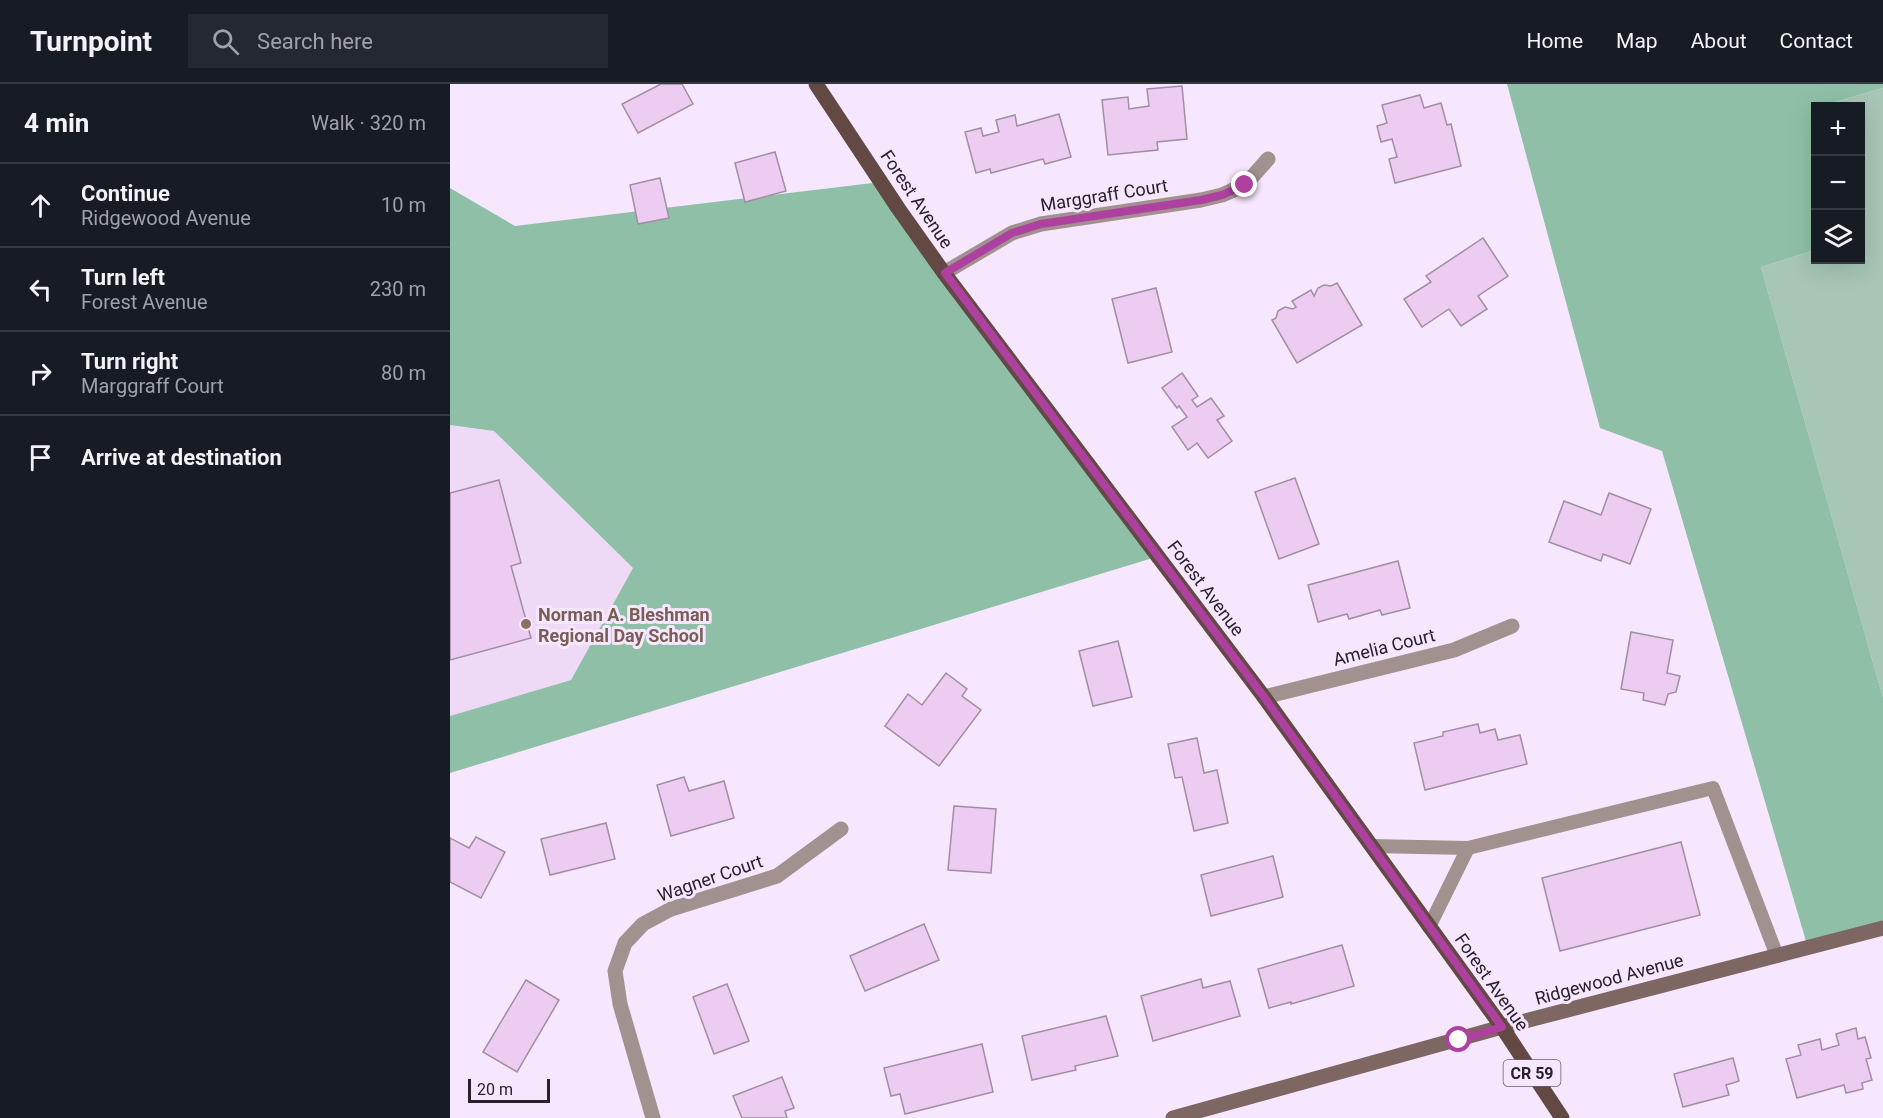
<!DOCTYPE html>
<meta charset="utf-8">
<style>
body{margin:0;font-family:Roboto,sans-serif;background:#242831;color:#f1f3f6}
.controls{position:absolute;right:18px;top:18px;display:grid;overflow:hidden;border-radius:0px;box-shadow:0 6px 24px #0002}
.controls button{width:54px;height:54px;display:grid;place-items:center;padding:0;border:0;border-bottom:2px solid #363941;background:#171b24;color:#f1f3f6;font:30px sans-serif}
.scale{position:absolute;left:18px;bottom:15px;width:82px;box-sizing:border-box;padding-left:6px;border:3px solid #28212c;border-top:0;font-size:16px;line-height:21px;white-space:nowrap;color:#28212c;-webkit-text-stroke:4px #f7e7fe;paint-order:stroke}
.stop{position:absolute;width:18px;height:18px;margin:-14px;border:4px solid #ae41a0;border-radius:50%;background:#fff}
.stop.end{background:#ae41a0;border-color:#fff;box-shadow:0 2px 6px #0008}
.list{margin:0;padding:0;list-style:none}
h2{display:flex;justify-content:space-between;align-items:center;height:78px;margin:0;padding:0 24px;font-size:26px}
h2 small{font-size:20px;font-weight:400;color:#9ea1a6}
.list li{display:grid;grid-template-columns:39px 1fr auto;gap:18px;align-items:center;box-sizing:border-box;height:84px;padding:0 24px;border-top:2px solid #363941}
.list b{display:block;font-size:22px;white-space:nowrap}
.list p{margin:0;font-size:20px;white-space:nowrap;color:#9ea1a6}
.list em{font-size:20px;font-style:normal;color:#9ea1a6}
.icon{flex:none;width:33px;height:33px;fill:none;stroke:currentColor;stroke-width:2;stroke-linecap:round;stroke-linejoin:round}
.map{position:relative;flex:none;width:1433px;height:1034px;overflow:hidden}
header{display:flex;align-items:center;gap:36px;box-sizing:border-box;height:84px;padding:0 30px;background:#171b24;border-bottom:2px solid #363941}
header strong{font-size:28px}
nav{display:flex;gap:33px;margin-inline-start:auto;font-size:21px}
.search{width:420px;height:54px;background:#242831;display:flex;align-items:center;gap:15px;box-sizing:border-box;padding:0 21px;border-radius:0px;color:#9ea1a6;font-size:22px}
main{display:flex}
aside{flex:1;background:#171b24}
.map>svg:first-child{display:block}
.built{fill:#eedaf6}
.green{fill:#a7c6b6}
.forest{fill:#8fc0a7}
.building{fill:#edccf2;stroke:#a28da6;stroke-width:1.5}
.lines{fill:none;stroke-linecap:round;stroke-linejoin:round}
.lane{stroke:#a2928f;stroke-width:14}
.street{stroke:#a2928f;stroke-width:15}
.secondary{stroke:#7e6762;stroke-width:15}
.primary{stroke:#634943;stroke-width:15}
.route{stroke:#ae41a0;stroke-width:8}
.education-dot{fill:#8d6e63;stroke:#f7e7fe;stroke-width:2}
.labels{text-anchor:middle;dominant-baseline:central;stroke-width:6;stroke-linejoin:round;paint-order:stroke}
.shield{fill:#f7e7fe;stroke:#665c6b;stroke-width:1.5}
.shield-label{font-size:16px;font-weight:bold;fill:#28212c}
.street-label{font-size:18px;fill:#28212c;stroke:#f7e7fe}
.education-label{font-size:18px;font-weight:bold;fill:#785e54;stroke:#f7e7fe;text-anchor:start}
</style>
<header>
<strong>Turnpoint</strong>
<div class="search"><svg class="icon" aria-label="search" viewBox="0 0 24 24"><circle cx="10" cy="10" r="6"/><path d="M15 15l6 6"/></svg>Search here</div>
<nav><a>Home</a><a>Map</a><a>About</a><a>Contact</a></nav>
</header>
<main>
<aside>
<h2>4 min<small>Walk · 320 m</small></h2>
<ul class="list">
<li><svg class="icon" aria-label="ahead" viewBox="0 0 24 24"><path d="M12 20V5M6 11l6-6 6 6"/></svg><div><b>Continue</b><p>Ridgewood Avenue</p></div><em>10 m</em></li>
<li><svg class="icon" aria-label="left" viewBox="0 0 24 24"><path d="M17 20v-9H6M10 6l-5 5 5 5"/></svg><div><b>Turn left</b><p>Forest Avenue</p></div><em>230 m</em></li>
<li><svg class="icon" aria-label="right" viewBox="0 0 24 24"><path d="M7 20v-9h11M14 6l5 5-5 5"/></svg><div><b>Turn right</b><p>Marggraff Court</p></div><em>80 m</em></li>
<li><svg class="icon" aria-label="arrive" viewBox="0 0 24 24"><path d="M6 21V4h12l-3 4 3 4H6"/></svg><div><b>Arrive at destination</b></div></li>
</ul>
</aside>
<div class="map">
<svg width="1433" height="1034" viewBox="0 0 1433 1034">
<rect width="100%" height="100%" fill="#f7e7fe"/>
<path class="built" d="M 0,341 L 44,347 L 183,484 L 121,596 L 0,632 Z"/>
<path class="green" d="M 1433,4 L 1433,614 L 1311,183 L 1365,166 L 1366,176 L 1410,176 L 1410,22 L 1371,22 Z"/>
<g class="forest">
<path d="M 1057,0 L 1433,0 L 1433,4 L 1371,22 L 1366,22 L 1365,166 L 1311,183 L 1433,614 L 1433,844 L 1358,864 L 1212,367 L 1150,344 Z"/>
<path d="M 431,98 L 706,473 L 0,689 L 0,632 L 121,596 L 183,484 L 44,347 L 0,341 L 0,104 L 65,142 Z"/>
</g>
<g class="building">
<path d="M 211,0 L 232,0 L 243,20 L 188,49 L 172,20 Z"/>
<path d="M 732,2 L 737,55 L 707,58 L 708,66 L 658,71 L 652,16 L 678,13 L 679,25 L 699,22 L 697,5 Z"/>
<path d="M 970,11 L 974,24 L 991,19 L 997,41 L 1001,40 L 1011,82 L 945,99 L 939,75 L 947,73 L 942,55 L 931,58 L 927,42 L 937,39 L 932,21 Z"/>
<path d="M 609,30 L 621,73 L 595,80 L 593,75 L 541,89 L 540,85 L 526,89 L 515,48 L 531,44 L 533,52 L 549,48 L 546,36 L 565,31 L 567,42 Z"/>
<path d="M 325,68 L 336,107 L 295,118 L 285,79 Z"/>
<path d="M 210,94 L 219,134 L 188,140 L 180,101 Z"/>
<path d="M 1033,154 L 1058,192 L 1028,212 L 1037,225 L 1011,242 L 999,225 L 972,243 L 954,215 L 981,198 L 976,192 Z"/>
<path d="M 887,199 L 912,241 L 847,279 L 822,236 L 826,234 L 828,227 L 835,223 L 843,225 L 846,223 L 842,217 L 861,206 L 864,212 L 868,204 L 874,201 L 881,202 Z"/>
<path d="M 706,204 L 722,268 L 678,279 L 662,215 Z"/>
<path d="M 732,289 L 748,312 L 742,316 L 747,323 L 761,314 L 774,332 L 767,336 L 782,357 L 758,374 L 747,359 L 738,366 L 722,343 L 737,333 L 729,322 L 727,324 L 712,304 Z"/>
<path d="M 845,394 L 869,460 L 829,475 L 805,408 Z"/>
<path d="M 49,396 L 71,479 L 61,482 L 81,554 L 0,576 L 0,409 Z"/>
<path d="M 1159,409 L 1201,425 L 1180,480 L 1153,470 L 1151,477 L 1099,458 L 1114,417 L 1151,431 Z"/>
<path d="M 948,477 L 960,524 L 932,531 L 930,526 L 899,535 L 897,530 L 868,538 L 858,501 Z"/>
<path d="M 1181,548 L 1223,556 L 1217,589 L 1230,592 L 1226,608 L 1218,610 L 1215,621 L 1193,616 L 1194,609 L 1171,605 Z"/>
<path d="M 668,557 L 682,613 L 643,622 L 629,567 Z"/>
<path d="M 496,589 L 517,605 L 512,612 L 531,626 L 489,682 L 435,642 L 458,610 L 472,621 Z"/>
<path d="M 1028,640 L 1030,649 L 1045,645 L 1048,656 L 1070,651 L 1077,680 L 975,706 L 964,659 L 993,652 L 993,648 Z"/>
<path d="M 747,654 L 754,689 L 767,686 L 778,739 L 744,747 L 732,693 L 725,694 L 718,660 Z"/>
<path d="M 234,693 L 239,707 L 274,697 L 284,734 L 221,752 L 207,701 Z"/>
<path d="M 504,722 L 546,725 L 541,789 L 498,786 Z"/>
<path d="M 156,739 L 165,775 L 100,791 L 91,755 Z"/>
<path d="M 26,753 L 55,768 L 31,814 L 0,798 L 0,754 L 19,764 Z"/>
<path d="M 1231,758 L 1250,831 L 1110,867 L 1092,794 Z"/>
<path d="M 823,772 L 833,813 L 761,832 L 751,791 Z"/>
<path d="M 474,840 L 489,876 L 415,907 L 400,872 Z"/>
<path d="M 892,861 L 904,902 L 841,920 L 841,918 L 819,924 L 808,885 Z"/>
<path d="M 751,895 L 753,904 L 780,897 L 790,932 L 703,957 L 691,912 Z"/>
<path d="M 76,896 L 109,916 L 67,988 L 33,968 Z"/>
<path d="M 277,900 L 299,957 L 264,970 L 243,913 Z"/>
<path d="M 656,932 L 668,972 L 625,982 L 626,986 L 582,996 L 572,952 Z"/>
<path d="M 1406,944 L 1408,955 L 1415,953 L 1421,974 L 1416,975 L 1422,996 L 1412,999 L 1413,1005 L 1396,1009 L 1394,1001 L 1347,1014 L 1336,975 L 1351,971 L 1348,961 L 1370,955 L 1372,966 L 1389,961 L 1386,950 Z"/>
<path d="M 532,960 L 543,1008 L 455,1030 L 450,1010 L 441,1012 L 434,984 Z"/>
<path d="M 1283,974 L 1289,997 L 1276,1001 L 1279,1011 L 1233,1023 L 1224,990 Z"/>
<path d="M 332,993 L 344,1024 L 335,1027 L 337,1034 L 292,1034 L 283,1012 Z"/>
</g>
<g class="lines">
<g class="lane">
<path d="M 921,762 L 1018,764 L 1263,704 L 1327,872"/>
<path d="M 979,843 L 1018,764"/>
</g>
<g class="street">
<path d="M 494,189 L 562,149 L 591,140 L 751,116 L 772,111 L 795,101 L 818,75"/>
<path d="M 814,613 L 1004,566 L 1062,542"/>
<path d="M 203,1034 L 170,920 L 165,887 L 175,859 L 193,840 L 221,825 L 327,792 L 391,745"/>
</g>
<path class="secondary" d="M 723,1034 L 1052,943 L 1433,844"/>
<path class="primary" d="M 366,0 L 448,124 L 494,189 L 814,613 L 1052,943 L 1112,1034"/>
</g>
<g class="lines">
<path class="route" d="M 795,101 L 772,111 L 751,116 L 591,140 L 562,149 L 495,189 L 814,613 L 1052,943 L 1009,956"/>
</g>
<circle class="education-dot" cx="76" cy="540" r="6"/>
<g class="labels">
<rect class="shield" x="1053.5" y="976" width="57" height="26" rx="4.5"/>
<g class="shield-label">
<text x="1082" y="989">CR 59</text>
</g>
<g class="street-label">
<text transform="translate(654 111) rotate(-9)">Marggraff Court</text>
<text transform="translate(467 115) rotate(56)">Forest Avenue</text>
<text transform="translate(756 504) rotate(53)">Forest Avenue</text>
<text transform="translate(934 563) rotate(-14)">Amelia Court</text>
<text transform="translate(260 794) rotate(-19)">Wagner Court</text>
<text transform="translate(1159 895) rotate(-15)">Ridgewood Avenue</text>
<text transform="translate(1042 898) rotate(55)">Forest Avenue</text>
</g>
<g class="education-label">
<text x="88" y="530">Norman A. Bleshman<tspan x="88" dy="21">Regional Day School</tspan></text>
</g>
</g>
</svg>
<div class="controls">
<button>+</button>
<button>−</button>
<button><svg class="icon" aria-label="layers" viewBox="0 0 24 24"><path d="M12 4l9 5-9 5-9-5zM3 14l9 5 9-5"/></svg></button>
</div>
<div class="scale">20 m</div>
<div class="stop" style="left:1009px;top:956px"></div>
<div class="stop end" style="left:795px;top:101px"></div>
</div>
</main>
